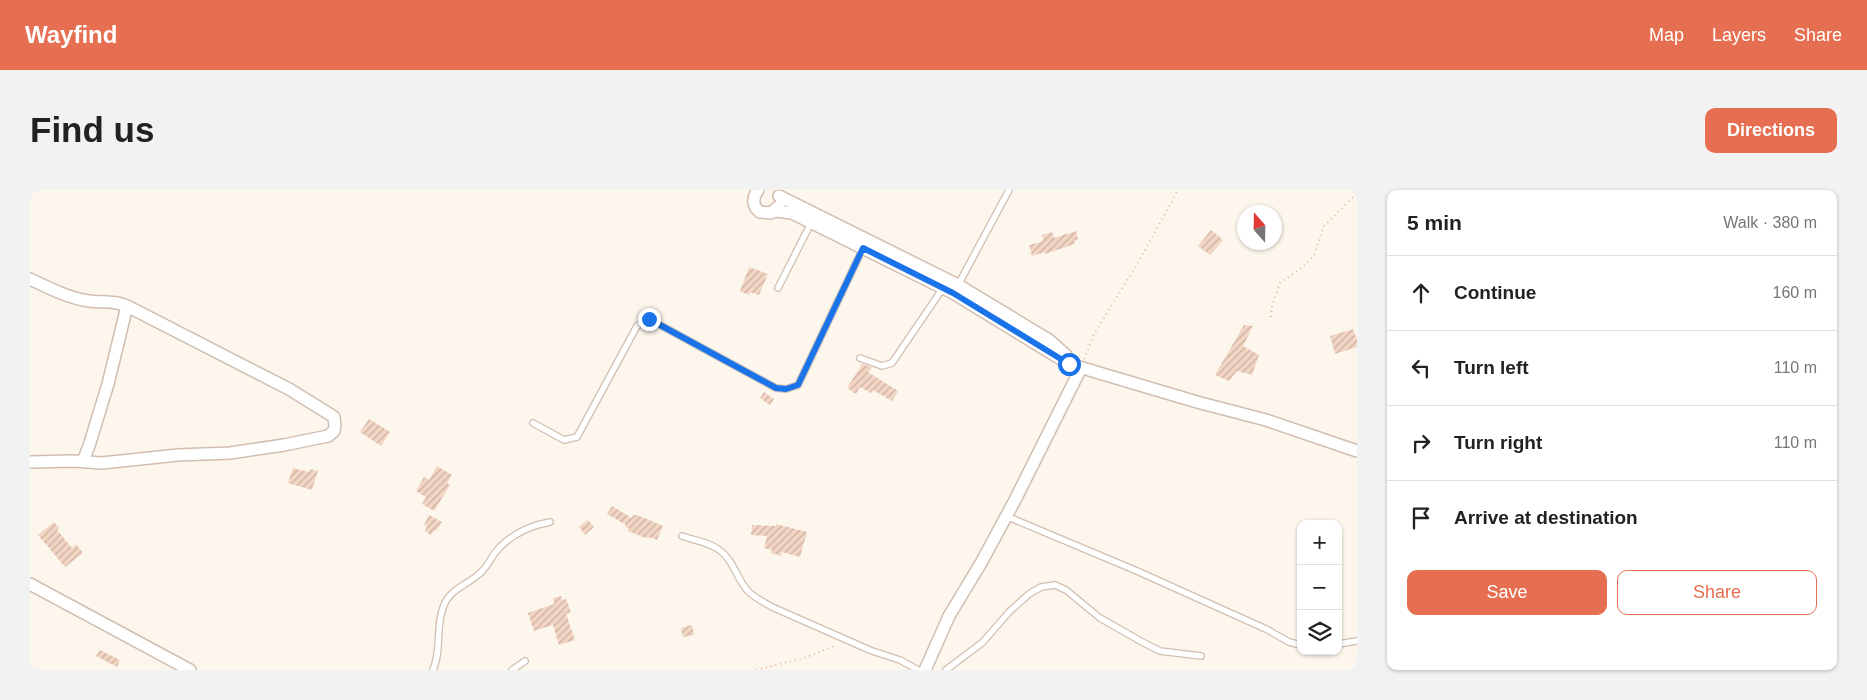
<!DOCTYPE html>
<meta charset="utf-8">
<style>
body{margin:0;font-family:Helvetica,sans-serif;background:#f2f2f2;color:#222}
.controls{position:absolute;right:15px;bottom:15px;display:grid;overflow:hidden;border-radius:10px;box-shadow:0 1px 4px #0004}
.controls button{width:45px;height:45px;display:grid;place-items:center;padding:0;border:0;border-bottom:1px solid #e0e0e0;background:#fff;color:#222;font:25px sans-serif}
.compass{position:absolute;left:1207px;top:15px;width:45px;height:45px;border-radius:50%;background:#fff;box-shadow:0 1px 4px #0004;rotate:340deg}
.stop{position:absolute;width:15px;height:15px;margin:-11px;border:4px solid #1a73e8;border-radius:50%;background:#fff}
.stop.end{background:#1a73e8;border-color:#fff;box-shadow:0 1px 5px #0008}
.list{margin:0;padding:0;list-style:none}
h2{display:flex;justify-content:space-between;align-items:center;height:65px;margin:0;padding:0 20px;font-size:21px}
h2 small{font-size:16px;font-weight:400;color:#767676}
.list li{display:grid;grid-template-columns:32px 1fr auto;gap:15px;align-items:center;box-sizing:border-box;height:75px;padding:0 20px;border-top:1px solid #e0e0e0}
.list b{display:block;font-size:19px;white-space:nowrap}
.list em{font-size:16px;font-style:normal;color:#767676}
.actions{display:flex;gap:10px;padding:15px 20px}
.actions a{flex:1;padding:11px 0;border:1px solid #e76f51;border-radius:10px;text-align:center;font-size:18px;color:#e76f51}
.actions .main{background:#e76f51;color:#fff}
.icon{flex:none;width:28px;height:28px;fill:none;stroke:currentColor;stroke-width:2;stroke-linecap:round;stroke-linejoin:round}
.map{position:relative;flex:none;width:1327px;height:480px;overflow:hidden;border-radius:10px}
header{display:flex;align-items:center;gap:30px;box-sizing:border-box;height:70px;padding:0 25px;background:#e76f51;color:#fff}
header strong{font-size:24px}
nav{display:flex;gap:28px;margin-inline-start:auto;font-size:18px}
.intro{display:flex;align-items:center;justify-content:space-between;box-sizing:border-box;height:120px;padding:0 30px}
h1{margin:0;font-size:35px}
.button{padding:12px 22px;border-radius:10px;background:#e76f51;color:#fff;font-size:18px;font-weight:700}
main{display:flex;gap:30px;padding:0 30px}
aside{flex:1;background:#fff;border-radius:10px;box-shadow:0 1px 4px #0004}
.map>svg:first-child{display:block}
.building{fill:url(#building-hatch)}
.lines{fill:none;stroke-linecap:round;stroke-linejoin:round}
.service-casing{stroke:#d1beb0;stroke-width:8}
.minor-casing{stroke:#d1beb0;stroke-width:14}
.path{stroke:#d9b8a5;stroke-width:2;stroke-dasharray:1 4;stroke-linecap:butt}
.service{stroke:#fff;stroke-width:5.5}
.minor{stroke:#fff;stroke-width:11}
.route{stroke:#1a73e8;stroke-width:6}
</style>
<header>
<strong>Wayfind</strong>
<nav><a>Map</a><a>Layers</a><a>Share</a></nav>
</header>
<div class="intro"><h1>Find us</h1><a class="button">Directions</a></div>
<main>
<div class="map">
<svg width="1327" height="480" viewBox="0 0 1327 480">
<defs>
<pattern id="building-hatch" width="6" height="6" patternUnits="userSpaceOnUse" patternTransform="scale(1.25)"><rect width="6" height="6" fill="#f3d5c3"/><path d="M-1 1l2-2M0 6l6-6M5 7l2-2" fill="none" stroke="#cab0a1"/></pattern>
</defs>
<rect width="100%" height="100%" fill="#fdf6ec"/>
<g class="building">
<path d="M 1181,40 L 1193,50 L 1180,65 L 1168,56 Z"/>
<path d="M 1046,41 L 1048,49 L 1044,51 L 1045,54 L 1015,64 L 1015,62 L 1002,66 L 999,55 L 1011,52 L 1013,50 L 1012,45 L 1022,42 L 1024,48 Z"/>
<path d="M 719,77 L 738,84 L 729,105 L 720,102 L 719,105 L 710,101 Z"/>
<path d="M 1214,135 L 1223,136 L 1213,156 L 1229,165 L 1222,185 L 1207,181 L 1199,191 L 1185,185 Z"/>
<path d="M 1323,139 L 1327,150 L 1327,157 L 1305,164 L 1300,146 Z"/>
<path d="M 832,174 L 842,177 L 838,182 L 868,201 L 862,211 L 843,200 L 841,203 L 830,197 L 826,204 L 817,198 Z"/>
<path d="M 734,202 L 744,209 L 740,215 L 730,208 Z"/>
<path d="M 339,229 L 360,242 L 351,256 L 330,242 Z"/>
<path d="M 407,276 L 422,285 L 417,293 L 420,295 L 404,321 L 392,314 L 396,307 L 386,301 L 394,287 L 399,290 Z"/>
<path d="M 263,278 L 279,282 L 280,279 L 288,281 L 282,300 L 258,293 Z"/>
<path d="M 582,316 L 602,328 L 603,325 L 607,325 L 633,336 L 627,350 L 619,347 L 619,348 L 613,347 L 598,341 L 599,338 L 595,337 L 596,335 L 577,324 Z"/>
<path d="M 399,325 L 412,332 L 406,341 L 404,340 L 401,345 L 395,341 L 397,336 L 394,335 Z"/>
<path d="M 558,330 L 564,337 L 555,345 L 549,337 Z"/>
<path d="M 24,332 L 29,338 L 27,340 L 42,358 L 46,354 L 53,363 L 35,377 L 8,345 Z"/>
<path d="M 746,334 L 777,342 L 770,367 L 752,362 L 751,366 L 741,363 L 742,360 L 734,358 L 737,346 L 721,345 L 722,335 L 746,336 Z"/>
<path d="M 531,406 L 532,410 L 536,409 L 541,422 L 536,424 L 545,450 L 529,455 L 523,435 L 504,441 L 498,423 L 524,414 L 523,408 Z"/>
<path d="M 662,435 L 664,445 L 653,447 L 651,438 Z"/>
<path d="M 70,460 L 90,470 L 87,477 L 66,466 Z"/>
</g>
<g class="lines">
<defs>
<g id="service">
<path d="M 927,97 L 979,0"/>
<path d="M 748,98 L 781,33"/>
<path d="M 830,168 L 852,176 L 862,173 L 913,98"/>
<path d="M 503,233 L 534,250 L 547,247 L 607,136 L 619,129 L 746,198 L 756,199 L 768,195 L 833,58"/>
<path d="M 976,326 L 1107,381 L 1236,439 L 1259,452 L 1271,455"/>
<path d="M 652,346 C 663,350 678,352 688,359 C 703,369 706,387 717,400 C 724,408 734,412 742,417 L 842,461 L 870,470 L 888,480"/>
<path d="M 1308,454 L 1327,451"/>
<path d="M 403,480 C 412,460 405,436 414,415 C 420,400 436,395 448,385 C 456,379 459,372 464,364 C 478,346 498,336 520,332"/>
<path d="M 482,480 L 495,471"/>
<path d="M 916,480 L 953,452 L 979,422 L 999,404 L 1011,397 L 1025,395 L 1036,400 L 1070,428 L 1114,453 L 1130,461 L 1171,466"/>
</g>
<g id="minor">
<path d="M 728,0 C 722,8 722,16 730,22 L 741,23 L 749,16"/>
<path d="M 749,6 L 928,95 L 1019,150 L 1036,165"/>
<path d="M 745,21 L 762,23 L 923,103 L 1039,174 L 1167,212 L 1236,230 L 1327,261"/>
<path d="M 0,89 C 19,98 38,108 59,111 C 72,113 84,110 97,116 L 259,199 L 304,227 L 305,236 L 304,241 L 298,246 L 254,255 L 200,263 L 148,265 L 72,273 L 43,271 L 0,272"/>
<path d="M 53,271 L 59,256 L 78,194 L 97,116"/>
<path d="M 0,394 L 160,480"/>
<path d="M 895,480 L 919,426 L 951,373 L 985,310 L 1051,178"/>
</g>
</defs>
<use href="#service" class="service-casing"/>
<use href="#minor" class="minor-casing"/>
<g class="path">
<path d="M 1241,127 L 1242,116 L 1250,93 L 1275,75 L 1284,65 L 1294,36 L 1327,3"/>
<path d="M 1054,169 L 1064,144 L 1109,71 L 1148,0"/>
<path d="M 726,480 L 777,467 L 807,455"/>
</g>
<use href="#service" class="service"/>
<use href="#minor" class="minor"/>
</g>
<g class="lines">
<path class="route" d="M 619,129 L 746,198 L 756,199 L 768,195 L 833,58 L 923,103 L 1039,174"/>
</g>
</svg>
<div class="controls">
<button>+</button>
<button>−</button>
<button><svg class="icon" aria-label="layers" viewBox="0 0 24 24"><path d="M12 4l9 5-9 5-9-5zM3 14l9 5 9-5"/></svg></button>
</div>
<svg class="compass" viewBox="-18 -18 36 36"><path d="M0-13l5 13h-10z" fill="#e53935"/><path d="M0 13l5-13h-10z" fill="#767676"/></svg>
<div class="stop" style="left:1039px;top:174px"></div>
<div class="stop end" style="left:619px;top:129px"></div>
</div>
<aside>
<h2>5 min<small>Walk · 380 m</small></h2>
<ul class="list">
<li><svg class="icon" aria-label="ahead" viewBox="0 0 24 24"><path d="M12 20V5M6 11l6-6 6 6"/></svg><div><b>Continue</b></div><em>160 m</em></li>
<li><svg class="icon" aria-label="left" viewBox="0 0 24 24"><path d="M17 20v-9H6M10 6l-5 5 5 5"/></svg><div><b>Turn left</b></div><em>110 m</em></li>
<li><svg class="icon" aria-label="right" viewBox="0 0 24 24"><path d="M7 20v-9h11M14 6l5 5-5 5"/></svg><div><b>Turn right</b></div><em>110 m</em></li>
<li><svg class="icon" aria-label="arrive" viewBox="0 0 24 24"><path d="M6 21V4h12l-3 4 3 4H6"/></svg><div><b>Arrive at destination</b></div></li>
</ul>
<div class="actions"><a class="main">Save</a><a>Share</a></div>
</aside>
</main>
